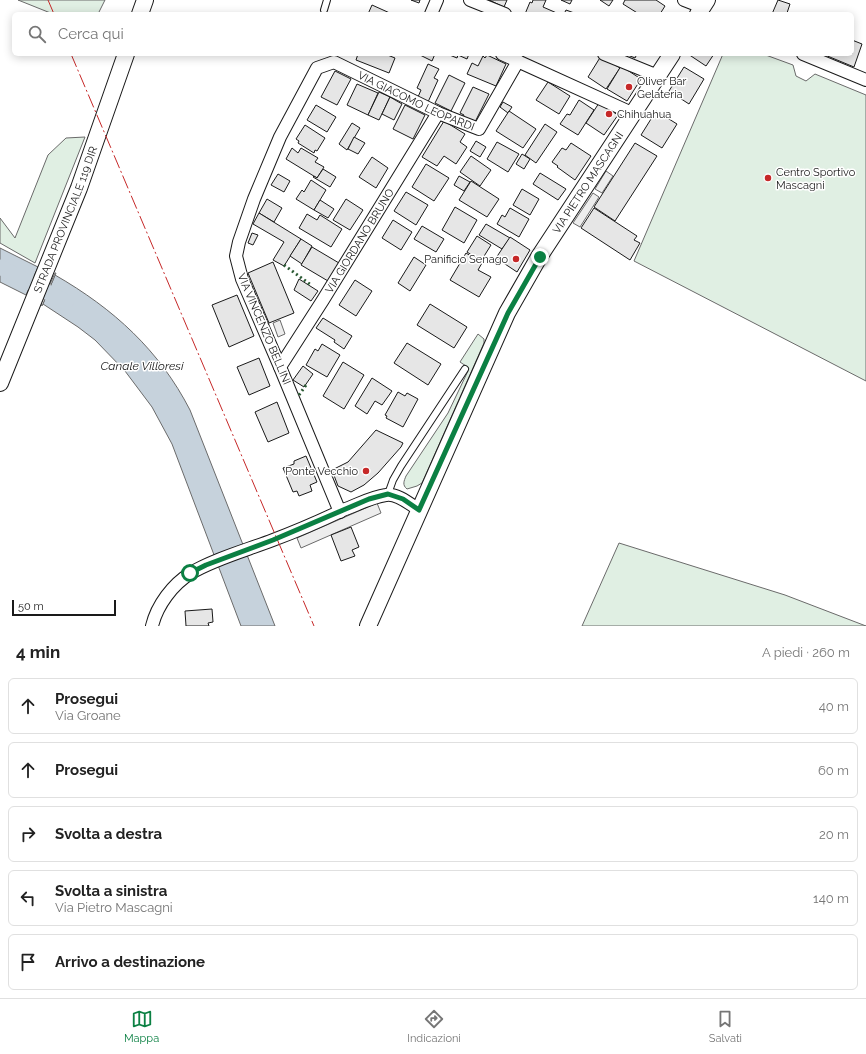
<!DOCTYPE html>
<html lang="it">
<meta charset="utf-8">
<style>
body{margin:0;font-family:Raleway,sans-serif;background:#f2f2f2;color:#222}
.scale{position:absolute;left:12px;bottom:10px;width:104px;box-sizing:border-box;padding-left:4px;border:2px solid #1a1a1a;border-top:0;font-size:11px;line-height:14px;white-space:nowrap;color:#1a1a1a;-webkit-text-stroke:3px #fff;paint-order:stroke}
.stop{position:absolute;width:12px;height:12px;margin:-9px;border:3px solid #0b8043;border-radius:50%;background:#fff}
.stop.end{background:#0b8043;border-color:#fff;box-shadow:0 1px 4px #0008}
.list{margin:0;padding:0;list-style:none}
h2{display:flex;justify-content:space-between;align-items:center;height:52px;margin:0;padding:0 16px;font-size:17px}
h2 small{font-size:13px;font-weight:400;color:#767676}
.list li{display:grid;grid-template-columns:26px 1fr auto;gap:12px;align-items:center;box-sizing:border-box;height:56px;margin:0 8px 8px;padding:0 8px;border:1px solid #e0e0e0;border-radius:6px}
.list b{display:block;font-size:15px;white-space:nowrap}
.list p{margin:0;font-size:13px;white-space:nowrap;color:#767676}
.list em{font-size:13px;font-style:normal;color:#767676}
.icon{flex:none;width:22px;height:22px;fill:none;stroke:currentColor;stroke-width:2;stroke-linecap:round;stroke-linejoin:round}
.map{position:relative;flex:none;width:866px;height:626px;overflow:hidden}
.search{position:absolute;background:#fff;box-shadow:0 2px 10px #0003;left:12px;right:12px;top:12px;height:44px;display:flex;align-items:center;gap:10px;box-sizing:border-box;padding:0 14px;border-radius:6px;color:#767676;font-size:15px}
.sheet{height:372px;background:#fff}
nav{display:flex;justify-content:space-around;align-items:center;box-sizing:border-box;height:56px;border-top:1px solid #e0e0e0;background:#fff;font-size:11px;color:#767676}
nav a{display:grid;justify-items:center;gap:2px}
nav .on{color:#0b8043}
.map>svg:first-child{display:block}
.green{fill:#e0efe3;stroke:#6a6a6a}
.parking{fill:#ededed;stroke:#6a6a6a}
.water{fill:#c6d2dc;stroke:#6a6a6a}
.pier{fill:#fff;stroke:#6a6a6a}
.lines{fill:none;stroke-linecap:round;stroke-linejoin:round}
.canal{stroke:#c6d2dc;stroke-width:15}
.building{fill:#e6e6e6;stroke:#1a1a1a}
.service-casing{stroke:#1a1a1a;stroke-width:8}
.minor-casing{stroke:#1a1a1a;stroke-width:14}
.tertiary-casing{stroke:#1a1a1a;stroke-width:18}
.service{stroke:#fff;stroke-width:6}
.minor{stroke:#fff;stroke-width:12}
.tertiary{stroke:#fff;stroke-width:16}
.hedge{stroke:#2b5a34;stroke-width:3;stroke-dasharray:2 3;stroke-linecap:butt}
.power{stroke:#c62828;stroke-width:1;stroke-dasharray:14 3 2 3;stroke-linecap:butt}
.route{stroke:#0b8043;stroke-width:5}
.poi-dot{fill:#c62828;stroke:#fff;stroke-width:1.5}
.labels{text-anchor:middle;dominant-baseline:central;stroke-width:3;stroke-linejoin:round;paint-order:stroke}
.poi-label{font-size:11px;fill:#1a1a1a;stroke:#fff;text-anchor:start}
.street-label{font-size:11px;fill:#1a1a1a;stroke:#fff}
.water-label{font-size:12px;font-style:italic;fill:#1a1a1a;stroke:#fff}
</style>
<div class="map">
<svg width="866" height="626" viewBox="0 0 866 626">
<rect width="100%" height="100%" fill="#fff"/>
<g class="green">
<path d="M 18,0 L 105,0 L 98,14 L 53,14 Z"/>
<path d="M 723,54 L 763,54 L 793,65 L 796,76 L 806,81 L 815,74 L 866,95 L 866,381 L 634,261 Z"/>
<path d="M 85,137 L 35,263 L 0,243 L 0,218 L 15,238 L 48,155 L 66,138 Z"/>
<path d="M 478,334 L 484,339 L 484,343 L 422,483 L 417,486 L 407,489 C 402,485 404,481 406,476 L 448,413 L 468,371 L 466,366 L 460,362 Z"/>
<path d="M 619,543 L 785,595 L 866,626 L 582,626 Z"/>
</g>
<g class="parking">
<path d="M 606,171 L 613,176 L 602,193 L 595,189 Z"/>
<path d="M 593,193 L 599,197 L 580,227 L 573,223 Z"/>
<path d="M 280,320 L 285,334 L 278,337 L 273,323 Z"/>
<path d="M 377,503 L 381,513 L 301,548 L 297,538 Z"/>
</g>
<g class="water">
<path d="M 0,248 L 38,267 L 26,295 L 0,282 Z"/>
<path d="M 55,275 C 114,309 159,350 190,410 L 275,626 L 241,626 L 172,444 L 152,407 L 125,371 L 95,340 L 78,327 L 43,304 Z"/>
</g>
<path class="pier" d="M 55,273 L 56,273 L 42,306 L 41,304 Z"/>
<g class="lines">
<path class="canal" d="M 0,267 L 66,302"/>
</g>
<g class="building">
<path d="M 411,0 L 420,0 L 419,3 Z"/>
<path d="M 489,0 L 507,0 L 504,7 Z"/>
<path d="M 533,0 L 546,0 L 543,7 L 559,14 L 525,14 L 530,2 L 532,3 Z"/>
<path d="M 561,0 L 572,0 L 570,4 Z"/>
<path d="M 600,0 L 613,0 L 609,6 Z"/>
<path d="M 625,0 L 656,0 L 665,6 L 660,14 L 639,14 L 623,4 Z"/>
<path d="M 778,0 L 790,4 L 787,13 L 789,14 L 772,14 Z"/>
<path d="M 372,5 L 392,14 L 368,14 Z"/>
<path d="M 566,10 L 577,14 L 564,14 Z"/>
<path d="M 852,40 L 862,44 L 854,67 L 825,55 L 826,54 L 852,54 Z"/>
<path d="M 358,54 L 385,54 L 395,58 L 389,73 L 356,60 Z"/>
<path d="M 418,54 L 435,54 L 432,61 Z"/>
<path d="M 447,54 L 469,54 L 467,59 L 458,55 L 457,58 Z"/>
<path d="M 625,54 L 637,54 L 635,58 Z"/>
<path d="M 688,54 L 714,54 L 706,66 Z"/>
<path d="M 487,55 L 506,64 L 496,86 L 467,74 L 472,63 L 478,66 L 483,56 L 485,58 Z"/>
<path d="M 601,56 L 620,68 L 606,89 L 588,77 Z"/>
<path d="M 428,64 L 439,69 L 434,78 L 438,80 L 428,102 L 418,97 L 421,90 L 417,88 Z"/>
<path d="M 621,66 L 641,79 L 627,101 L 607,89 Z"/>
<path d="M 684,67 L 704,79 L 689,104 L 669,91 Z"/>
<path d="M 335,71 L 351,79 L 337,105 L 321,97 Z"/>
<path d="M 449,75 L 465,83 L 451,111 L 435,103 Z"/>
<path d="M 548,82 L 570,96 L 559,114 L 536,100 Z"/>
<path d="M 357,84 L 378,93 L 368,115 L 347,105 Z"/>
<path d="M 473,87 L 489,94 L 474,124 L 462,119 L 464,115 L 460,113 Z"/>
<path d="M 379,92 L 390,97 L 379,120 L 368,115 Z"/>
<path d="M 390,97 L 402,104 L 394,120 L 382,114 Z"/>
<path d="M 579,100 L 594,110 L 578,135 L 560,124 L 567,114 L 570,115 Z"/>
<path d="M 503,102 L 512,107 L 508,113 L 500,107 Z"/>
<path d="M 599,103 L 618,115 L 604,135 L 586,123 Z"/>
<path d="M 316,105 L 336,117 L 327,132 L 307,120 Z"/>
<path d="M 405,105 L 425,115 L 413,139 L 393,129 Z"/>
<path d="M 509,111 L 536,129 L 523,148 L 496,131 Z"/>
<path d="M 656,111 L 677,124 L 662,148 L 641,135 Z"/>
<path d="M 444,121 L 465,134 L 460,142 L 467,147 L 456,164 L 444,156 L 437,166 L 422,157 Z"/>
<path d="M 352,123 L 360,128 L 347,150 L 339,144 Z"/>
<path d="M 545,124 L 557,132 L 536,163 L 525,155 Z"/>
<path d="M 305,125 L 325,138 L 317,151 L 315,150 L 314,153 L 298,143 L 299,141 L 296,139 Z"/>
<path d="M 354,137 L 365,143 L 358,154 L 348,149 Z"/>
<path d="M 476,141 L 486,147 L 480,157 L 470,151 Z"/>
<path d="M 497,142 L 519,154 L 508,172 L 487,159 Z"/>
<path d="M 571,143 L 591,156 L 575,180 L 557,167 L 558,166 L 552,162 L 562,148 L 566,150 Z"/>
<path d="M 635,143 L 657,156 L 615,221 L 594,207 Z"/>
<path d="M 292,148 L 298,153 L 301,148 L 318,158 L 315,162 L 324,167 L 317,178 L 286,159 Z"/>
<path d="M 522,154 L 530,159 L 524,169 L 516,164 Z"/>
<path d="M 471,156 L 491,170 L 480,186 L 460,172 Z"/>
<path d="M 372,157 L 388,168 L 376,188 L 359,177 Z"/>
<path d="M 426,164 L 449,178 L 434,201 L 412,187 Z"/>
<path d="M 323,169 L 336,177 L 330,187 L 313,177 L 314,176 L 317,178 Z"/>
<path d="M 540,173 L 566,189 L 558,200 L 533,184 Z"/>
<path d="M 278,174 L 290,181 L 284,192 L 271,185 Z"/>
<path d="M 459,176 L 470,182 L 464,191 L 454,185 Z"/>
<path d="M 311,180 L 326,190 L 314,210 L 296,199 L 302,190 L 304,192 Z"/>
<path d="M 471,181 L 499,199 L 487,217 L 459,200 Z"/>
<path d="M 522,189 L 539,199 L 530,215 L 513,205 Z"/>
<path d="M 406,192 L 428,205 L 416,225 L 394,211 Z"/>
<path d="M 267,199 L 282,208 L 274,222 L 259,213 Z"/>
<path d="M 346,199 L 363,210 L 350,230 L 333,220 Z"/>
<path d="M 320,200 L 334,209 L 328,218 L 314,210 Z"/>
<path d="M 455,207 L 477,220 L 464,243 L 442,230 Z"/>
<path d="M 510,208 L 529,219 L 519,237 L 497,224 L 502,215 L 505,217 Z"/>
<path d="M 594,208 L 637,236 L 634,240 L 640,243 L 630,260 L 581,228 Z"/>
<path d="M 259,213 L 301,239 L 284,266 L 273,260 L 284,242 L 253,224 Z"/>
<path d="M 307,214 L 317,220 L 320,215 L 342,229 L 331,247 L 299,228 Z"/>
<path d="M 393,220 L 412,232 L 401,250 L 382,238 Z"/>
<path d="M 486,224 L 510,238 L 502,249 L 479,235 Z"/>
<path d="M 422,226 L 444,239 L 436,252 L 414,239 Z"/>
<path d="M 252,233 L 258,235 L 253,245 L 248,243 Z"/>
<path d="M 477,236 L 491,245 L 481,261 L 467,252 Z"/>
<path d="M 510,237 L 530,250 L 517,272 L 496,258 Z"/>
<path d="M 301,239 L 312,246 L 302,264 L 290,256 Z"/>
<path d="M 312,247 L 339,263 L 328,281 L 301,265 Z"/>
<path d="M 466,253 L 482,263 L 478,270 L 491,277 L 479,297 L 450,280 Z"/>
<path d="M 414,257 L 426,265 L 410,291 L 398,283 Z"/>
<path d="M 273,262 L 294,313 L 269,323 L 248,273 Z"/>
<path d="M 299,279 L 318,291 L 311,301 L 294,290 Z"/>
<path d="M 355,280 L 372,291 L 356,316 L 339,305 Z"/>
<path d="M 237,295 L 254,336 L 229,347 L 212,305 Z"/>
<path d="M 430,304 L 467,327 L 454,348 L 417,325 Z"/>
<path d="M 323,318 L 352,336 L 344,349 L 334,342 L 335,340 L 316,328 Z"/>
<path d="M 407,343 L 441,364 L 428,385 L 394,363 Z"/>
<path d="M 322,344 L 340,355 L 327,377 L 306,365 L 315,349 L 318,351 Z"/>
<path d="M 259,358 L 270,386 L 249,395 L 237,367 Z"/>
<path d="M 343,362 L 364,375 L 344,409 L 323,396 Z"/>
<path d="M 303,366 L 313,374 L 304,387 L 293,380 Z"/>
<path d="M 372,378 L 392,391 L 382,405 L 375,401 L 367,414 L 355,406 Z"/>
<path d="M 398,392 L 405,396 L 407,393 L 418,399 L 403,427 L 386,418 L 387,416 L 385,415 Z"/>
<path d="M 277,402 L 289,433 L 268,442 L 255,412 Z"/>
<path d="M 376,430 L 403,443 L 401,447 L 378,473 L 364,485 L 351,492 L 338,486 L 332,470 L 348,462 Z"/>
<path d="M 306,456 L 317,482 L 310,485 L 312,491 L 299,496 L 297,491 L 293,492 L 283,468 L 294,464 L 294,461 Z"/>
<path d="M 351,527 L 359,547 L 352,550 L 355,556 L 341,561 L 331,535 Z"/>
<path d="M 212,609 L 213,622 L 208,623 L 209,626 L 186,626 L 185,611 Z"/>
</g>
<g class="lines">
<defs>
<g id="service">
<path d="M 324,10 L 327,0"/>
<path d="M 388,494 L 393,480 L 401,466 L 465,369"/>
</g>
<g id="minor">
<path d="M 470,0 L 505,14"/>
<path d="M 684,0 L 702,7"/>
<path d="M 431,14 L 437,0"/>
<path d="M 502,54 L 634,114"/>
<path d="M 604,54 L 658,76"/>
<path d="M 803,54 L 866,80"/>
<path id="s1" d="M 280,367 L 323,300 L 438,113"/>
<path id="s2" d="M 340,512 L 280,367 L 242,279 L 236,256 L 239,242 L 254,199 L 280,137 L 317,68 L 334,62 L 438,113 L 479,129 L 518,61"/>
<path d="M 152,626 C 157,605 173,584 191,573 C 214,559 247,550 273,540 C 297,531 320,521 343,510 C 357,505 371,497 386,495 C 397,493 410,504 419,510"/>
</g>
<g id="tertiary">
<path d="M 140,14 L 145,0"/>
<path d="M 698,14 L 707,0"/>
<path id="s3" d="M 0,383 L 79,188 L 126,54"/>
<path id="s4" d="M 368,626 L 507,313 L 539,257 L 672,54"/>
</g>
</defs>
<use href="#service" class="service-casing"/>
<use href="#minor" class="minor-casing"/>
<use href="#tertiary" class="tertiary-casing"/>
<use href="#service" class="service"/>
<use href="#minor" class="minor"/>
<use href="#tertiary" class="tertiary"/>
<g class="hedge">
<path d="M 284,265 L 311,285"/>
<path d="M 299,395 L 306,385"/>
</g>
<g class="power">
<path d="M 48,0 L 54,14"/>
<path d="M 71,54 L 314,626"/>
</g>
</g>
<g class="lines">
<path class="route" d="M 190,573 L 206,565 L 273,540 L 369,499 L 388,494 L 403,499 L 419,510 L 508,313 L 540,257"/>
</g>
<g class="poi-dot">
<circle cx="629" cy="87" r="4"/>
<circle cx="609" cy="114" r="4"/>
<circle cx="768" cy="178" r="4"/>
<circle cx="516" cy="259" r="4"/>
<circle cx="366" cy="471" r="4"/>
</g>
<g class="labels">
<g class="poi-label">
<text x="637" y="81">Oliver Bar<tspan x="637" dy="13">Gelateria</tspan></text>
<text x="617" y="114">Chihuahua</text>
<text x="776" y="172">Centro Sportivo<tspan x="776" dy="13">Mascagni</tspan></text>
<text x="508" y="259" text-anchor="end">Panificio Senago</text>
<text x="358" y="471" text-anchor="end">Ponte Vecchio</text>
</g>
<g class="street-label">
<text stroke="none"><textPath href="#s2" startOffset="591">VIA GIACOMO LEOPARDI</textPath></text>
<text stroke="none"><textPath href="#s4" startOffset="496">VIA PIETRO MASCAGNI</textPath></text>
<text stroke="none"><textPath href="#s3" startOffset="176">STRADA PROVINCIALE 119 DIR</textPath></text>
<text stroke="none"><textPath href="#s1" startOffset="149">VIA GIORDANO BRUNO</textPath></text>
<text transform="translate(264 329) rotate(67)">VIA VINCENZO BELLINI</text>
</g>
<g class="water-label">
<text x="142" y="366">Canale Villoresi</text>
</g>
</g>
</svg>
<div class="scale">50 m</div>
<div class="stop" style="left:190px;top:573px"></div>
<div class="stop end" style="left:540px;top:257px"></div>
<div class="search"><svg class="icon" aria-label="search" viewBox="0 0 24 24"><circle cx="10" cy="10" r="6"/><path d="M15 15l6 6"/></svg>Cerca qui</div>
</div>
<section class="sheet">
<h2>4 min<small>A piedi · 260 m</small></h2>
<ul class="list">
<li><svg class="icon" aria-label="ahead" viewBox="0 0 24 24"><path d="M12 20V5M6 11l6-6 6 6"/></svg><div><b>Prosegui</b><p>Via Groane</p></div><em>40 m</em></li>
<li><svg class="icon" aria-label="ahead" viewBox="0 0 24 24"><path d="M12 20V5M6 11l6-6 6 6"/></svg><div><b>Prosegui</b></div><em>60 m</em></li>
<li><svg class="icon" aria-label="right" viewBox="0 0 24 24"><path d="M7 20v-9h11M14 6l5 5-5 5"/></svg><div><b>Svolta a destra</b></div><em>20 m</em></li>
<li><svg class="icon" aria-label="left" viewBox="0 0 24 24"><path d="M17 20v-9H6M10 6l-5 5 5 5"/></svg><div><b>Svolta a sinistra</b><p>Via Pietro Mascagni</p></div><em>140 m</em></li>
<li><svg class="icon" aria-label="arrive" viewBox="0 0 24 24"><path d="M6 21V4h12l-3 4 3 4H6"/></svg><div><b>Arrivo a destinazione</b></div></li>
</ul>
</section>
<nav>
<a class="on"><svg class="icon" aria-label="map" viewBox="0 0 24 24"><path d="M3 6l6-2 6 2 6-2v14l-6 2-6-2-6 2zM9 4v14M15 6v14"/></svg>Mappa</a>
<a><svg class="icon" aria-label="directions" viewBox="0 0 24 24"><path d="M12 3l9 9-9 9-9-9zM9 14v-3h6M13 9l2 2-2 2"/></svg>Indicazioni</a>
<a><svg class="icon" aria-label="saved" viewBox="0 0 24 24"><path d="M7 4h10v16l-5-4-5 4z"/></svg>Salvati</a>
</nav>
